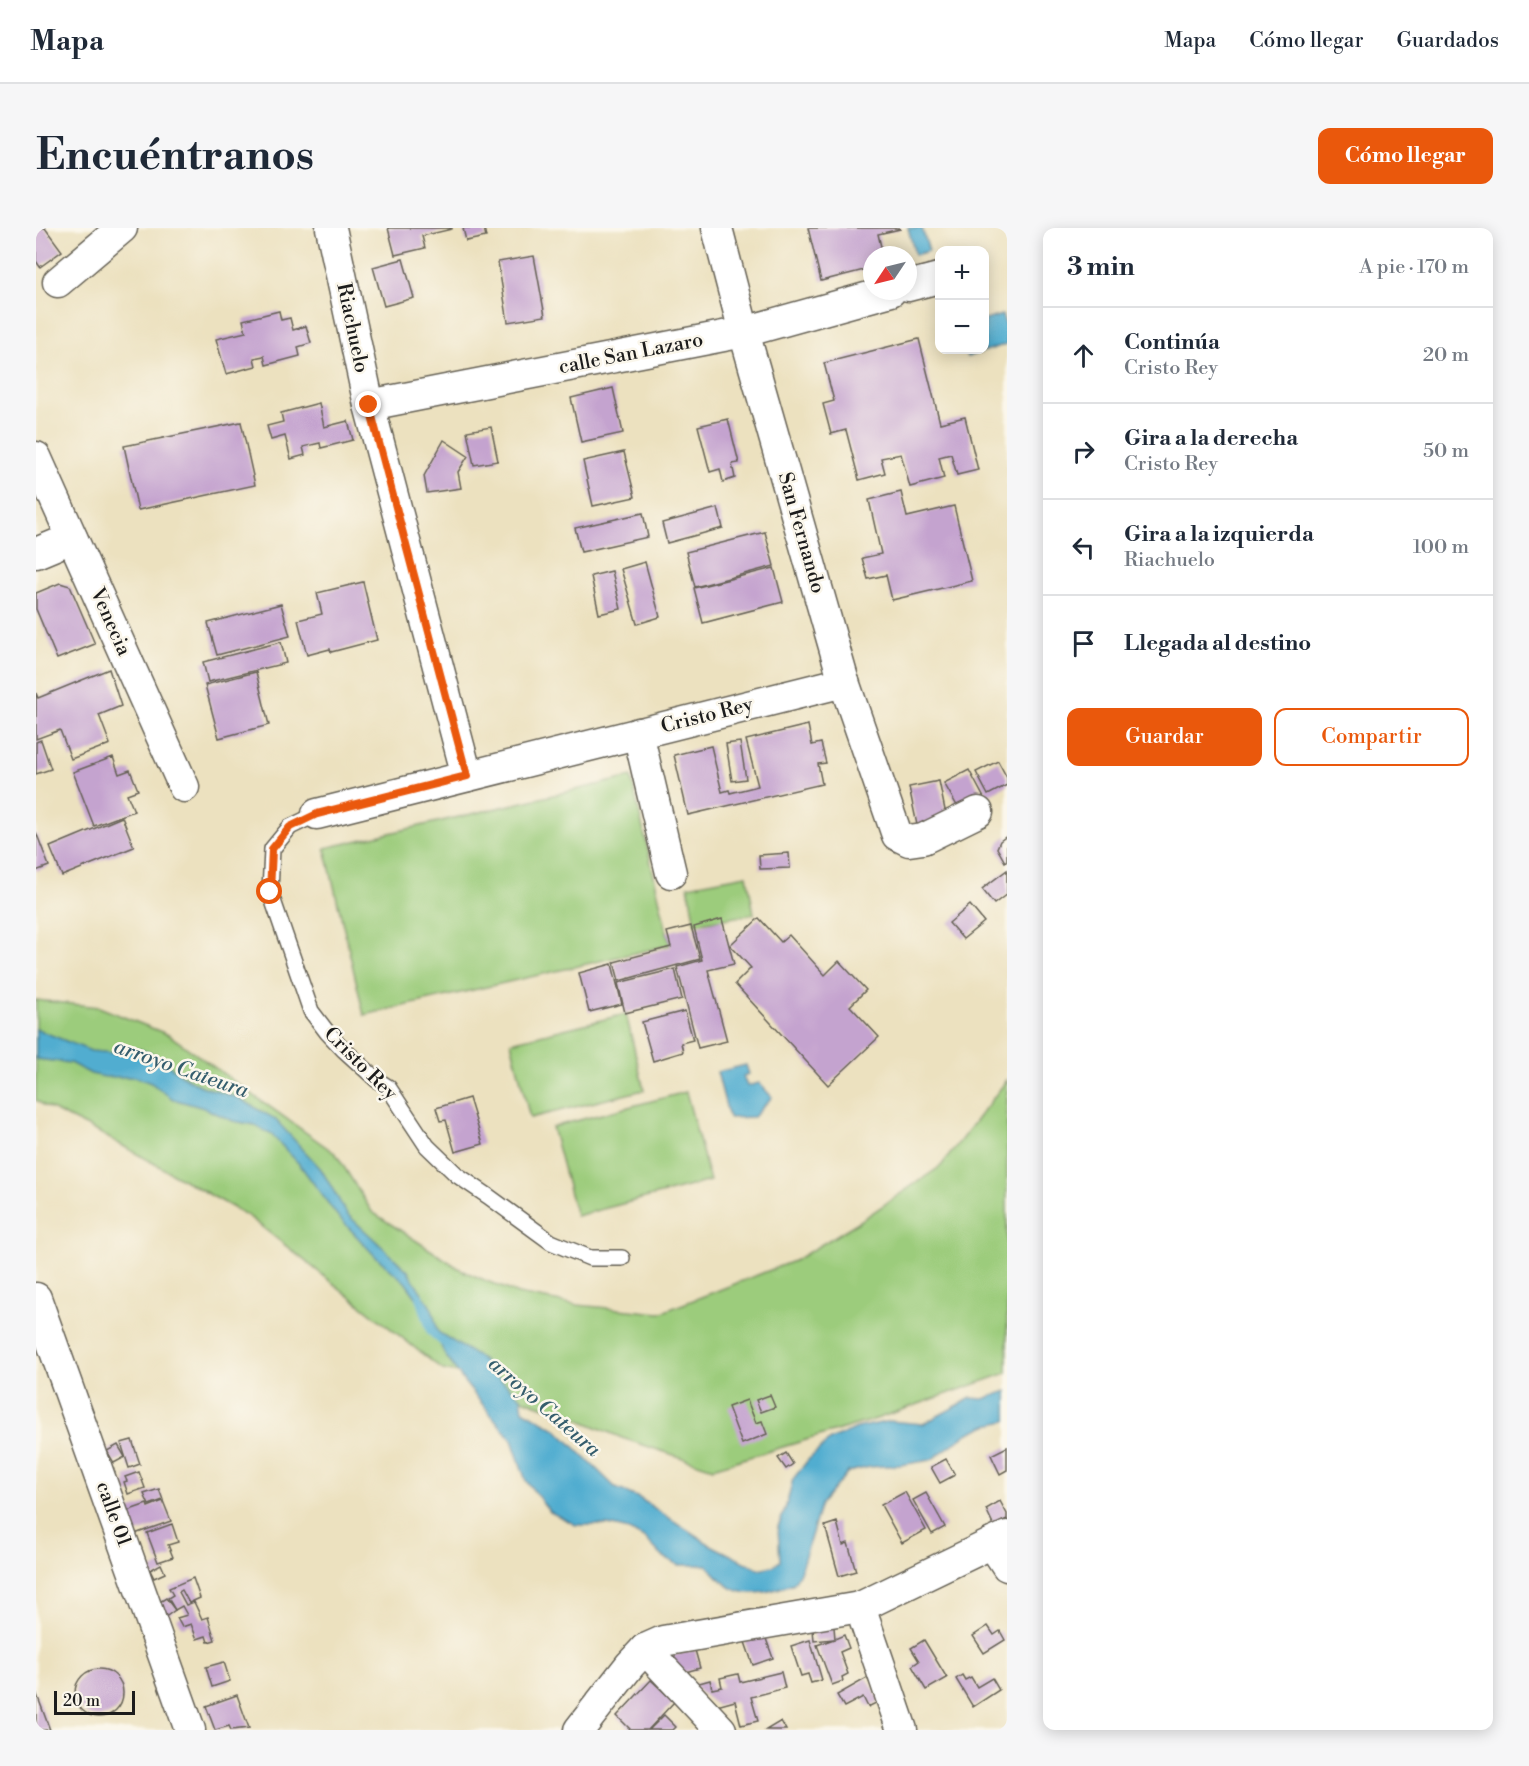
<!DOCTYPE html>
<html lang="es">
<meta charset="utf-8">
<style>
body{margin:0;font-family:"Libre Bodoni",serif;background:#f6f6f7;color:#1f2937}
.controls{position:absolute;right:18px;top:18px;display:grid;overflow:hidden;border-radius:12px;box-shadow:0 3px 15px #0003}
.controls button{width:54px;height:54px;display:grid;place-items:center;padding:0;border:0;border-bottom:2px solid #e0e1e3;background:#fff;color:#1f2937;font:30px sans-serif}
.compass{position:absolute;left:827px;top:18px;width:54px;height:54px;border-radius:50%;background:#fff;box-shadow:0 3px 15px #0003;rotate:235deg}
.scale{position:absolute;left:18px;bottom:15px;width:81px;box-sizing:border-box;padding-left:6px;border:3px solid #1c1c1c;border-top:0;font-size:16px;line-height:21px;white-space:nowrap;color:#1c1c1c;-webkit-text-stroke:4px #fbf7ec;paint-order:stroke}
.stop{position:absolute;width:18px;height:18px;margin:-14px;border:4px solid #ea580c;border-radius:50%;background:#fff}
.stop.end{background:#ea580c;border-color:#fff;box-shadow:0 2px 6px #0008}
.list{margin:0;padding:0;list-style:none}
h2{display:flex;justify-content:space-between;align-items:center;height:78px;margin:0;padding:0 24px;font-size:26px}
h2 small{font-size:20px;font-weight:400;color:#747a83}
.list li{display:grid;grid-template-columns:39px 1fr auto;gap:18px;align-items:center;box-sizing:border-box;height:96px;padding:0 24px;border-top:2px solid #e0e1e3}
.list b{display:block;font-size:22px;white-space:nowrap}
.list p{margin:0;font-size:20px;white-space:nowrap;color:#747a83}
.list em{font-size:20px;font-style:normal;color:#747a83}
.actions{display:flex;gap:12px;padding:18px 24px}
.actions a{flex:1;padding:14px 0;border:2px solid #ea580c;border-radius:12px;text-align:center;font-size:21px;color:#ea580c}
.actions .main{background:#ea580c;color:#fff}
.icon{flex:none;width:33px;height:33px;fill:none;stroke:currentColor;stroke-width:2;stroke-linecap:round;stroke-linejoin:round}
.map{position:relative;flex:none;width:971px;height:1502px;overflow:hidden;border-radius:12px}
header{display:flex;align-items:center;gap:36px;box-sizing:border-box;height:84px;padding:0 30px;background:#fff;border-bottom:2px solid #e0e1e3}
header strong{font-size:28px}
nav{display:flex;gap:33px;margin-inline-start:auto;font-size:21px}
.intro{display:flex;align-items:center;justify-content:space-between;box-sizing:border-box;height:144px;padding:0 36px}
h1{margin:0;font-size:42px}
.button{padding:15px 27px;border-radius:12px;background:#ea580c;color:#fff;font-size:21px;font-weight:700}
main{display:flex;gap:36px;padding:0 36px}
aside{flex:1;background:#fff;border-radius:12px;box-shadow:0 3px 15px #0003}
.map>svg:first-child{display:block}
.green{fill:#9ccc7b;stroke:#5c744c;stroke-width:1.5}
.water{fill:#51add0;stroke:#366476;stroke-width:1.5}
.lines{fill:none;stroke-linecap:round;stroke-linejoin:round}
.stream{stroke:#51add0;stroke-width:8}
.building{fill:#c4a3cf}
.service-casing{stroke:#656155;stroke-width:18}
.minor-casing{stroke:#656155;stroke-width:33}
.service{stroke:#fff;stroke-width:15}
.minor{stroke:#fff;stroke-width:30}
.route{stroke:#ea580c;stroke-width:8}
.labels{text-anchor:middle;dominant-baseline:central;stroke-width:5;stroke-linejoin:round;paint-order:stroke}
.street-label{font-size:20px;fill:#1c1c1c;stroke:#fbf7ec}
.water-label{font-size:21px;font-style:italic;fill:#345d6d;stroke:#fbf7ec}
</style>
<header>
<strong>Mapa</strong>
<nav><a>Mapa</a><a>Cómo llegar</a><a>Guardados</a></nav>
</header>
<div class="intro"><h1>Encuéntranos</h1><a class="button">Cómo llegar</a></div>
<main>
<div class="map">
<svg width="971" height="1502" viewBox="0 0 971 1502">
<rect width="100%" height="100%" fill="#fbf7ec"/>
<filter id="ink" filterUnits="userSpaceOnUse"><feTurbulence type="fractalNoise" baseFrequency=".0167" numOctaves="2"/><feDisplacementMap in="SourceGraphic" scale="12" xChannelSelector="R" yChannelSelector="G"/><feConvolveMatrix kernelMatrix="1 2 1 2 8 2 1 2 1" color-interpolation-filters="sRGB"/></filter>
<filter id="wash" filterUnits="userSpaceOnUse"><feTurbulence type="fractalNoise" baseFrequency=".008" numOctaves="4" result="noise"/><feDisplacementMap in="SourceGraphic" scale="24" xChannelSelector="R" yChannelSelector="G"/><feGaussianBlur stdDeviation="1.35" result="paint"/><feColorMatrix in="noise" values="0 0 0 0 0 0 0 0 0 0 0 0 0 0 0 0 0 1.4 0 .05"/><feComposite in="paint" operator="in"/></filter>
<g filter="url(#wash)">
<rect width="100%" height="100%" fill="#ece1bf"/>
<g class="green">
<path d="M 595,549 L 634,717 L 328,787 L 289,620 Z"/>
<path d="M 711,647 L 718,686 L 659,696 L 652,658 Z"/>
<path d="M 0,772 L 63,779 L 133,807 L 300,926 L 336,984 L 427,1043 L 482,1066 L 541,1077 L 624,1085 L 760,1032 L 824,993 L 905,938 L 971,852 L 971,1145 L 840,1191 L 677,1240 L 586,1210 L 537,1189 L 475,1167 L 443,1149 L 407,1142 L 212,988 L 62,904 L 9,878 L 0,872 Z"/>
<path d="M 590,786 L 608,862 L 494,890 L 475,814 Z"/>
<path d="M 650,864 L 674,953 L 540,988 L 516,899 Z"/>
</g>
<g class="water">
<path d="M 872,0 L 886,0 L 893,23 L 879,27 Z"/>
<path d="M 966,87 L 971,101 L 971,116 L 931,129 L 929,122 L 948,122 L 949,92 Z"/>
<path d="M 0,801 L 55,823 L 89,826 L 102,821 L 117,826 L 147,848 L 165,858 L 203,870 L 239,891 L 285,941 L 311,986 L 372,1043 L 396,1081 L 402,1104 L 447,1132 L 457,1145 L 485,1169 L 487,1182 L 520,1201 L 580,1260 L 603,1270 L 673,1316 L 722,1341 L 737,1338 L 744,1333 L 742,1299 L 749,1282 L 757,1251 L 772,1232 L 794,1212 L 821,1200 L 854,1193 L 887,1196 L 935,1170 L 948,1171 L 971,1163 L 971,1193 L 951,1197 L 931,1206 L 895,1232 L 864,1237 L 834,1239 L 812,1244 L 785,1276 L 764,1344 L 758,1355 C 738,1363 710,1372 691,1357 C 683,1351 677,1343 671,1337 L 642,1337 L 626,1328 L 610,1311 L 593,1302 L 572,1297 L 540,1297 L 514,1284 L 490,1253 L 476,1212 L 429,1155 L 409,1127 L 388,1080 L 369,1054 L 339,1028 L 300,986 L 264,937 L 236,907 L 219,897 L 197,893 L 168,880 L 137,871 L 115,855 L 100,849 L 69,849 L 55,846 L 34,835 L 0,831 Z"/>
<path d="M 710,837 L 713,846 L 707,848 L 711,858 L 723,855 L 736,869 L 718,889 L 693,890 L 681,844 Z"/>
</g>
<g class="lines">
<path class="stream" d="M 384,1069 L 395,1104 L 410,1117"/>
</g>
<g id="blocks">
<g class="building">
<path d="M 0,0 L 9,0 L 26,23 L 4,39 L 0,33 Z"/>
<path d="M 352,0 L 416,0 L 416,1 L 386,8 L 389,20 L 359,27 Z"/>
<path d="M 427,0 L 448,0 L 450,9 L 430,13 Z"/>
<path d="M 772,0 L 863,0 L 864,1 L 842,6 L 847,27 L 836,27 L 836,40 L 785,53 Z"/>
<path d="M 498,28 L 509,88 L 472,94 L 462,34 Z"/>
<path d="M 367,31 L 378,70 L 348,78 L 337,39 Z"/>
<path d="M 243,83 L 245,92 L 254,90 L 257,102 L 270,98 L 275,115 L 262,119 L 264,128 L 230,137 L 228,128 L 218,130 L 220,138 L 190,146 L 180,111 L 210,104 L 207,92 Z"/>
<path d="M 883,111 L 904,195 L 929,189 L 942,242 L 921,247 L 915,226 L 903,229 L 908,250 L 874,259 L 865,226 L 845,230 L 849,245 L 823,252 L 810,202 L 795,206 L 787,176 L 798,173 L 788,135 Z"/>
<path d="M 577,160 L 587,205 L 545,214 L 535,170 Z"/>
<path d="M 283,175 L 288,199 L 312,193 L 317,212 L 285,220 L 284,215 L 267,219 L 269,227 L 255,231 L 249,208 L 235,212 L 231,198 L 247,194 L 245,185 Z"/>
<path d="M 692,191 L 703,235 L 696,236 L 699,250 L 687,254 L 684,241 L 674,244 L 662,198 Z"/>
<path d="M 205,194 L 219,257 L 102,282 L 88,218 Z"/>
<path d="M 455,199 L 462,233 L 438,237 L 431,203 Z"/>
<path d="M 408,212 L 432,228 L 422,244 L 425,260 L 391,265 L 388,248 Z"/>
<path d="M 588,224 L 599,269 L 557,278 L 547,233 Z"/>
<path d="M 865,264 L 871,289 L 918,278 L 936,353 L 856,372 L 850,347 L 832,351 L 826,330 L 845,326 L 833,272 Z"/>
<path d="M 682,280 L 687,300 L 631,315 L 626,295 Z"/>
<path d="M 607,285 L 612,309 L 545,324 L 539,300 Z"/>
<path d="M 729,304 L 738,338 L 659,359 L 650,324 Z"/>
<path d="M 609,334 L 624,389 L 601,396 L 585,341 Z"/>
<path d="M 738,340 L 747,374 L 667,395 L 658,360 Z"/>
<path d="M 576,343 L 585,381 L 563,386 L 555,348 Z"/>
<path d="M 327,354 L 341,412 L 295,424 L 294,421 L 271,427 L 262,392 L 286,386 L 281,365 Z"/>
<path d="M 24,355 L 34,358 L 59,416 L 21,431 L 0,381 L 0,365 Z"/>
<path d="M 245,376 L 254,408 L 181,427 L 172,395 Z"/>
<path d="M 245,414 L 250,435 L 172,454 L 167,434 Z"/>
<path d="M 73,441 L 85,478 L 63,487 L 74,516 L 35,531 L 24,502 L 0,511 L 0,465 L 2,470 Z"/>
<path d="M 220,444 L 233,497 L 183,510 L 169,457 Z"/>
<path d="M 772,497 L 776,517 L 785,515 L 790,535 L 782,536 L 786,556 L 652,587 L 638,527 L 675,518 L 686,564 L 693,562 L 694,565 L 722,558 L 710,512 Z"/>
<path d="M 5,512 L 15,541 L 0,546 L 0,514 Z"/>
<path d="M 704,514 L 710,551 L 696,553 L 690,516 Z"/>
<path d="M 77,529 L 83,546 L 94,542 L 102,562 L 91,566 L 98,583 L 58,598 L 37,544 Z"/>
<path d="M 962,533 L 971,550 L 971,557 L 952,567 L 940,544 Z"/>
<path d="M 933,542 L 948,570 L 924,583 L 908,555 Z"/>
<path d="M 903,553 L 911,592 L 881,597 L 873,559 Z"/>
<path d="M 86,589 L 98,619 L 26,648 L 14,619 Z"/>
<path d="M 0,604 L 13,638 L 0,643 Z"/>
<path d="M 971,608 L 971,632 L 969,634 L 961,620 L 964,613 Z"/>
<path d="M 753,625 L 754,640 L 724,641 L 723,627 Z"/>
<path d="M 971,642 L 971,666 L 958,676 L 946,661 Z"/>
<path d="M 934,677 L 948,694 L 927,711 L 913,695 Z"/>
<path d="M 723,690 L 745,714 L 753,707 L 789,747 L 803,733 L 830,762 L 814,778 L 843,809 L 792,857 L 699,756 L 715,740 L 694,717 Z"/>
<path d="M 686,691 L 698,736 L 672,742 L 691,813 L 662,820 L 641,739 L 666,732 L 658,699 Z"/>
<path d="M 655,698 L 664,731 L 583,753 L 578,734 L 635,719 L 631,704 Z"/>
<path d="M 576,736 L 586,776 L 553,784 L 543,745 Z"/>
<path d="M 639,741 L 646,771 L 589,785 L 582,755 Z"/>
<path d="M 649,783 L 657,812 L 645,815 L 647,824 L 617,833 L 606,794 Z"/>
<path d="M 433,870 L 447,916 L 419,924 L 410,892 L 404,893 L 400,880 Z"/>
<path d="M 734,1167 L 739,1179 L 725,1184 L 720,1172 Z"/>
<path d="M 711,1172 L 720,1195 L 726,1193 L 731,1206 L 706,1216 L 692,1179 Z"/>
<path d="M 96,1212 L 104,1236 L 93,1240 L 85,1215 Z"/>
<path d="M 82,1217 L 89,1229 L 78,1235 L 71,1223 Z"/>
<path d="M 971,1219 L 971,1242 L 964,1246 L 955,1227 Z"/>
<path d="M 750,1225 L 757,1236 L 750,1241 L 742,1230 Z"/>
<path d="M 910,1231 L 919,1247 L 904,1255 L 895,1239 Z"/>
<path d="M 103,1244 L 109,1260 L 92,1266 L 88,1254 L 91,1253 L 89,1249 Z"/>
<path d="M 123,1261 L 127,1272 L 113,1277 L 108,1266 Z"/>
<path d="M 869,1264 L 890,1302 L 866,1315 L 845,1277 Z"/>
<path d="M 890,1265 L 909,1299 L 896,1306 L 877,1272 Z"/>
<path d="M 127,1273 L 135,1293 L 96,1307 L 88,1284 L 111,1276 L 112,1279 Z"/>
<path d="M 964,1273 L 971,1286 L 971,1291 L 958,1298 L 950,1281 Z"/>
<path d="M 801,1294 L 807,1317 L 812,1315 L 820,1343 L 803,1348 L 789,1298 Z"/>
<path d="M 136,1296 L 142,1314 L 132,1317 L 137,1329 L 122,1334 L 111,1305 Z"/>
<path d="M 125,1336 L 129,1345 L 118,1350 L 114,1342 Z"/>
<path d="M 157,1350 L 164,1370 L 153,1375 L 146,1362 L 143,1364 L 150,1377 L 158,1374 L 166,1391 L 172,1389 L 179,1412 L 172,1414 L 170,1408 L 161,1411 L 155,1396 L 146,1399 L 141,1390 L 151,1387 L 146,1378 L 139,1382 L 132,1370 L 137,1367 L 133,1360 Z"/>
<path d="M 130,1370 L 139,1382 L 128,1390 L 119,1377 Z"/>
<path d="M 952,1398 L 958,1407 L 964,1403 L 969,1412 L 948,1425 L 937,1408 Z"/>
<path d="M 798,1399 L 799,1411 L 808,1407 L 813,1420 L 804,1424 L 812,1446 L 806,1449 L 807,1453 L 796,1457 L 781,1417 L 798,1411 L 778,1413 L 777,1401 Z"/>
<path d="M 729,1408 L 737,1430 L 717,1437 L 709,1414 Z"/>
<path d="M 774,1412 L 786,1452 L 775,1455 L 772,1446 L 765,1448 L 755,1418 Z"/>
<path d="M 888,1412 L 911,1450 L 890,1462 L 876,1438 L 883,1433 L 875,1420 Z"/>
<path d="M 659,1422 L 664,1440 L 635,1448 L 630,1429 Z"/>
<path d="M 188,1434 L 194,1453 L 176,1459 L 170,1439 Z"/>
<circle cx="63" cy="1465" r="24"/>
<path d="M 745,1444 L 749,1460 L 715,1469 L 722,1493 L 705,1497 L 699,1473 L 681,1478 L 656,1457 L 674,1452 L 676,1461 L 686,1459 L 684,1450 L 702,1446 L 704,1454 Z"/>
<path d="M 926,1447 L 929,1452 L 935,1449 L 941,1459 L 956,1450 L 963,1462 L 937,1479 L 920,1451 Z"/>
<path d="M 831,1450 L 844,1473 L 832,1479 L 827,1469 L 808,1479 L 801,1467 Z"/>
<path d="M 615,1452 L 638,1474 L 612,1502 L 595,1502 L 581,1488 Z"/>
<path d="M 0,1464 L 14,1502 L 0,1502 Z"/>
<path d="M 201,1467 L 213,1500 L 195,1502 L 193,1498 L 179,1502 L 170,1478 Z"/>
<path d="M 628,1487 L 640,1499 L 637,1502 L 613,1502 Z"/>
<path d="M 745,1493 L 750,1502 L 730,1502 Z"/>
</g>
</g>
</g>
<g filter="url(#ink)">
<use href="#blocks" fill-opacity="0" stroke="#656155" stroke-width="1.5"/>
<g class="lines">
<defs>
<path id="service" d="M 281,586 L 254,599 L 236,621 L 234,664 L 275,783 L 291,804 L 308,822 L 341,852 L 352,859 L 391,918 L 421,947 L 452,968 L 515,1014 L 554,1030 L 586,1030"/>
<g id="minor">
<path d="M 295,0 L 333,177 L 431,548"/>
<path d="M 681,0 L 708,104 L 808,454 L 861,607 L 873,613 L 887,611 L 942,584"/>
<path d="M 22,54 L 86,0"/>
<path d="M 872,58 L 903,50"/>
<path d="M 333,177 L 708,104 L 855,63"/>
<path d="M 0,229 L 148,559"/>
<path d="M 0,325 L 36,310"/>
<path d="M 602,505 L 635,645"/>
<path d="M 281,586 L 808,454"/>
<path d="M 0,1070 L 154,1502"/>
<path d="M 956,1315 L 971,1338"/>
<path d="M 824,1379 L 866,1502"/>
<path d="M 609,1421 L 685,1502"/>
<path d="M 543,1502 L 594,1437 L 609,1421 L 627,1413 L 824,1379 L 971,1308"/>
</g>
</defs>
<use href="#service" class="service-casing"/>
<use href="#minor" class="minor-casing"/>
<use href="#service" class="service"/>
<use href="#minor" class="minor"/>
</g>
</g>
<g class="lines" filter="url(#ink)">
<path class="route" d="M 234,664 L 236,621 L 254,599 L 281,586 L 431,548 L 333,177"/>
</g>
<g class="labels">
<g class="street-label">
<text transform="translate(316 100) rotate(78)">Riachuelo</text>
<text transform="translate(595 126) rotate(-11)">calle San Lazaro</text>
<text transform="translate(765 305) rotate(74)">San Fernando</text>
<text transform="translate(74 394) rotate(66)">Venecia</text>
<text transform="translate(671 488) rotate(-14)">Cristo Rey</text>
<text transform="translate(324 836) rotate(45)">Cristo Rey</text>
<text transform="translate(77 1286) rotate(70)">calle 01</text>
</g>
<g class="water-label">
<text transform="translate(145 841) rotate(19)">arroyo Cateura</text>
<text transform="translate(508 1179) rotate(41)">arroyo Cateura</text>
</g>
</g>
</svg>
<div class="controls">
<button>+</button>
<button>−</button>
</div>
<svg class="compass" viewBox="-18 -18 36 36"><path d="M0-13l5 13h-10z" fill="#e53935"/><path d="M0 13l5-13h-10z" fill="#747a83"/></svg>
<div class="scale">20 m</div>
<div class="stop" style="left:234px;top:664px"></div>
<div class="stop end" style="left:333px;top:177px"></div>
</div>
<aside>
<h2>3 min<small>A pie · 170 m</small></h2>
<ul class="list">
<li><svg class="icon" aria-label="ahead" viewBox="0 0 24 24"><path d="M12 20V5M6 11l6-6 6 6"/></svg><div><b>Continúa</b><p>Cristo Rey</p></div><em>20 m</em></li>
<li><svg class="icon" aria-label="right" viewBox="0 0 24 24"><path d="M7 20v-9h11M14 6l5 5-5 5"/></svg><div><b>Gira a la derecha</b><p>Cristo Rey</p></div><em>50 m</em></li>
<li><svg class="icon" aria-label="left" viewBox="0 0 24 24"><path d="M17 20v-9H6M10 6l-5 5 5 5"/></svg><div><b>Gira a la izquierda</b><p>Riachuelo</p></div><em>100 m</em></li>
<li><svg class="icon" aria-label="arrive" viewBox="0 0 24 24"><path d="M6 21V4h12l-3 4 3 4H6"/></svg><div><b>Llegada al destino</b></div></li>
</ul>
<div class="actions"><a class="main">Guardar</a><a>Compartir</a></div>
</aside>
</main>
